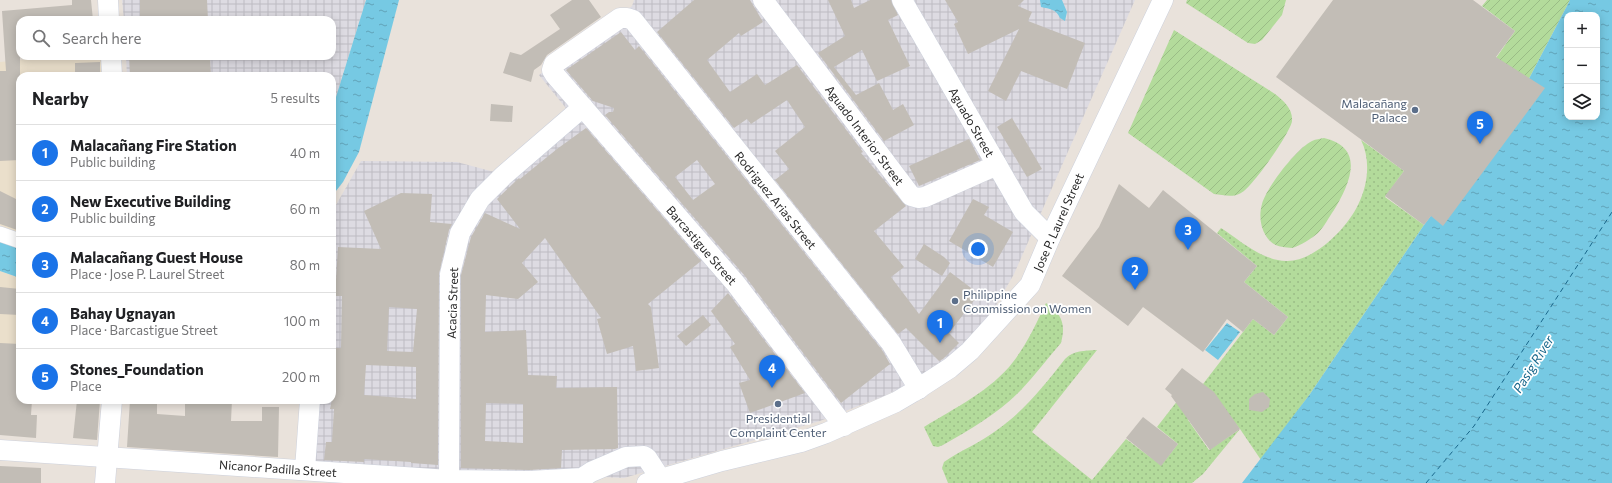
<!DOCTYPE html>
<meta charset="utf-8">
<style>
body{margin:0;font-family:Commissioner,sans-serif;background:#f2f2f2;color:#202124}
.controls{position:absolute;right:12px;top:12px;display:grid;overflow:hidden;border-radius:8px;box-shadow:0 2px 10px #0003}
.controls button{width:36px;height:36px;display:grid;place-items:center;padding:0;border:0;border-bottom:1px solid #e0e0e0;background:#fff;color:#202124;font:20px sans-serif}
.you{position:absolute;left:978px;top:249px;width:14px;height:14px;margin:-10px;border:3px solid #fff;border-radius:50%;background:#1a73e8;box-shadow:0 0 0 6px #1a73e833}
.badge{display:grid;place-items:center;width:26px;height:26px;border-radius:50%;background:#1a73e8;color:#fff;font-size:13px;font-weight:700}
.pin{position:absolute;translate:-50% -33px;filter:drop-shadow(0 1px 2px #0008)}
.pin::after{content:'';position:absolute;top:21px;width:14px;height:12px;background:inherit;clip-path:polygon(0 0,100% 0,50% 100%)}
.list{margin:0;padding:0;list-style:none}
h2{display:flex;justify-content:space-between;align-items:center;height:52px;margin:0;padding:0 16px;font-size:17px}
h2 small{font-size:13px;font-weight:400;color:#757577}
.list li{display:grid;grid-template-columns:26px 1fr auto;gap:12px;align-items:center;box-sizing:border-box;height:56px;padding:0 16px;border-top:1px solid #e0e0e0}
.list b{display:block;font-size:15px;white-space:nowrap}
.list p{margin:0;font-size:13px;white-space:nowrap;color:#757577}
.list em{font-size:13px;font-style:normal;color:#757577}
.icon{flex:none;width:22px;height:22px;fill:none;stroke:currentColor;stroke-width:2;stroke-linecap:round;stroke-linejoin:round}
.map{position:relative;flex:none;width:1612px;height:483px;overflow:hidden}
.search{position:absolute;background:#fff;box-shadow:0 2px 10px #0003;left:16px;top:16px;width:320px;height:44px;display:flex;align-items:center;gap:10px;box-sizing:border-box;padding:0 14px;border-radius:12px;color:#757577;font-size:15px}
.panel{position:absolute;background:#fff;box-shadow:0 2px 10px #0003;left:16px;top:72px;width:320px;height:332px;border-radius:12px}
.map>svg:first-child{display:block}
.industrial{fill:url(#industrial-grid)}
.education{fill:#eadfcb}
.grass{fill:url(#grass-dots)}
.garden{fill:url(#garden-furrows)}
.water{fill:url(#water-ripples);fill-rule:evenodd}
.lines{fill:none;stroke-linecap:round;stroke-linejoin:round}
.ferry{stroke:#19678b;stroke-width:1;stroke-dasharray:5 4;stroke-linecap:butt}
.building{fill:#c2bdb6;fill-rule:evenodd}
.pedestrian-casing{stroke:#cdd1dc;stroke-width:16}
.minor-casing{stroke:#cdd1dc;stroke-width:21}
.pedestrian{stroke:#fff;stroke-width:15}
.minor{stroke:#fff;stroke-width:20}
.service-dot{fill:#5c6f8a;stroke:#fff;stroke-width:1.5}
.labels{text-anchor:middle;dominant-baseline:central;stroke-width:3.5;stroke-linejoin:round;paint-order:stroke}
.service-label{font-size:12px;fill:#4e5e75;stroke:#fff;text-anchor:end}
.street-label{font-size:12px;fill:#282828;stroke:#fff}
.water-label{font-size:13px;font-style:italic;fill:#19678b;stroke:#fff}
</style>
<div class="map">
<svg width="1612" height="483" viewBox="0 0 1612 483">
<defs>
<pattern id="industrial-grid" width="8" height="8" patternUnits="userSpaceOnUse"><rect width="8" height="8" fill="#dddbe2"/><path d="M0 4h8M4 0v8" fill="none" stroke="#bebcc2"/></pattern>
<pattern id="grass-dots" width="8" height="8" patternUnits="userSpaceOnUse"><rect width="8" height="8" fill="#b3db9b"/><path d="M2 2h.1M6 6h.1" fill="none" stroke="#9abc86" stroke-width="1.8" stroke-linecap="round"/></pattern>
<pattern id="garden-furrows" width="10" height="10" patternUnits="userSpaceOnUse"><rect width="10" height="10" fill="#b3db9b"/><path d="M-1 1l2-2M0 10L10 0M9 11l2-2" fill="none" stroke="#9abc86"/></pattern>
<pattern id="water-ripples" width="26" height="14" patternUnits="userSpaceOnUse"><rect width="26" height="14" fill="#76c9e3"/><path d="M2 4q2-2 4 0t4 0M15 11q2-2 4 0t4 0" fill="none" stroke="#61a3b8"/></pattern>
</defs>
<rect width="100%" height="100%" fill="#e9e2db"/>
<g class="industrial">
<path d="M 122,0 L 366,0 L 332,110 L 332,76 L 127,76 L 126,56 L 332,56 L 332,20 L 124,20 Z"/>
<path d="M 634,0 L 1135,0 L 1014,274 L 994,309 L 964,344 L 930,373 L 884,396 L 820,421 L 624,478 L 312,464 L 317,400 L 332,400 L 332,212 L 361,161 L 457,162 L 498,173 L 578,123 L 539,75 L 632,6 Z"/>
</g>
<g class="education">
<path d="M 62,56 L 102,56 L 102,76 L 20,76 L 20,235 L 0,225 L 0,62 Z"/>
<path d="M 0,271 L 20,278 L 20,379 L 0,380 Z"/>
</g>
<g class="grass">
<path d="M 1361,140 L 1404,171 L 1385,197 L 1424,225 L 1310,394 L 1261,460 L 1240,429 L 1203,474 L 1192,483 L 948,483 L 942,468 L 944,462 C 961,450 980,443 997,430 C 1024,411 1044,386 1065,359 C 1074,350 1084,351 1097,350 L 1032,432 L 1092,480 L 1126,439 L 1161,465 L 1178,444 L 1157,427 L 1178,400 L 1197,414 L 1188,420 L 1209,450 L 1240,429 L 1203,384 L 1253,319 L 1274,335 L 1288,317 L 1244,282 L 1257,266 L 1217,233 L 1221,228 C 1241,241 1261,260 1286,261 C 1314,262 1347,228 1358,205 C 1368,185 1371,160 1361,140 Z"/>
<path d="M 1046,303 C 1062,314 1066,324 1061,343 C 1048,358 1035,375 1021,390 C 999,413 971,429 943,445 L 938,447 L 933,446 L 924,427 C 953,409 992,390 1013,362 C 1027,344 1036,324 1046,303 Z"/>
</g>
<g class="garden">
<path d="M 1187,0 L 1286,0 L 1282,15 L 1262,40 L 1255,44 L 1248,43 L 1186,3 Z"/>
<path d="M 1487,0 L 1570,0 L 1522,92 L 1489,68 L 1515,31 L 1482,6 Z"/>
<path d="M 1174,30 L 1275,94 C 1284,101 1293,109 1292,121 C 1291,132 1251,189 1241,193 C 1233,198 1223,195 1214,194 L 1128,133 Z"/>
<path d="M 1324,138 C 1367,148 1349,185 1334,210 C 1329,217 1324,227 1318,233 C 1312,238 1300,246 1292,248 C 1289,248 1285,247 1283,247 C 1275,246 1270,242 1266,236 C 1260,227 1259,214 1262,204 C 1266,188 1297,148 1312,141 C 1316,139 1320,139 1324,138 Z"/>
</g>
<g class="water">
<path d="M 366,0 L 399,0 L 359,152 L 343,182 L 332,196 L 332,110 Z"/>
<path d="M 1040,0 L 1062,0 L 1067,12 L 1065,21 L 1060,18 C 1056,9 1050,9 1041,7 Z"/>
<path d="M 1570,0 L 1612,0 L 1612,483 L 1242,483 L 1310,394 L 1424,225 L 1522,92 ZM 1567,15 L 1597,15 L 1597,117 L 1567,117 Z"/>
<path d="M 0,239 L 20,245 L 20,278 L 0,271 Z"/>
<path d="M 1227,323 L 1240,332 L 1218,360 L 1205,350 Z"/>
</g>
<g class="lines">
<path class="ferry" d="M 1426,483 L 1474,426 L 1612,212"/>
</g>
<g class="building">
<path d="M 72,0 L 91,0 L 93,20 L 20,20 L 20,160 L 0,161 L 0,71 L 6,71 L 2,11 L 72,5 Z"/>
<path d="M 140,0 L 207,0 L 208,20 L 140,20 Z"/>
<path d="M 572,0 L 589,0 L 601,17 L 547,55 L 541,65 L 534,70 L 531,82 L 503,73 L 510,52 L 521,55 L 560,29 L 550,15 Z"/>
<path d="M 694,0 L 750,0 L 763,22 L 741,36 L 739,33 L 707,60 L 730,92 L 757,74 L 765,85 L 797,65 L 863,152 L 861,153 L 906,206 L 874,231 L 904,267 L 891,277 L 919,314 L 950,272 L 979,294 L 949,333 L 959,343 L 943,359 L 939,361 L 906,328 L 898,334 L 775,180 L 789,169 L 775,151 L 805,127 L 787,100 L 751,124 L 747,119 L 734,128 L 657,32 Z"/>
<path d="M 828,0 L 851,0 L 854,8 L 870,0 L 891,0 L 898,15 L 888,20 L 910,66 L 877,81 L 862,50 L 834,67 L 856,95 L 879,83 L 893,110 L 903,104 L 914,125 L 884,141 L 818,53 L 845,36 Z"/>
<path d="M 945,0 L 1024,0 L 1018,6 L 1032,12 L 1028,21 L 1085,43 L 1067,89 L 1021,71 L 1006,101 L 988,91 L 1019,29 L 968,54 L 954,24 L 958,22 Z"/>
<path d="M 1333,0 L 1473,0 L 1515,31 L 1496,57 L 1545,88 L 1443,226 L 1431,216 L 1424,225 L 1385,196 L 1404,171 L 1276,77 Z"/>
<path d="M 621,32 L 635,50 L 639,46 L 882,350 L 890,364 L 841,403 L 745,276 L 605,115 L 609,112 L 613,112 L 614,108 L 593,101 L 566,70 ZM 697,160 L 715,184 L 693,200 L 675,177 Z"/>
<path d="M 129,56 L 210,56 L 211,76 L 130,76 Z"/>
<path d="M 100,62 L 100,76 L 75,76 L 75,63 Z"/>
<path d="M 491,104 L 513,106 L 512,122 L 490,121 Z"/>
<path d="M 1012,118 L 1042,169 L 1027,177 L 997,127 Z"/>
<path d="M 586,128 L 701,261 L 648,304 L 651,307 L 659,368 L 636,371 L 633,346 L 607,354 L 597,319 L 601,318 L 545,238 L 522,263 L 538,282 L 518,299 L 486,295 L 485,332 L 526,330 L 528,375 L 557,376 L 556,388 L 617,387 L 618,448 L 615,449 L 562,450 L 561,468 L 529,470 L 461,468 L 461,275 L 471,237 L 485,213 L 520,229 L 497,199 L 519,178 L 520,179 L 557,149 ZM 486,403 L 523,404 L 523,443 L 485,441 Z"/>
<path d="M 969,139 L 980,160 L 919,186 L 909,166 Z"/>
<path d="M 1119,184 L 1149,208 L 1163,190 L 1257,266 L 1244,282 L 1288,317 L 1274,335 L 1253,319 L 1243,332 L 1227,319 L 1203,352 L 1143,307 L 1128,326 L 1062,276 L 1099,227 Z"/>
<path d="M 0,191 L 20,201 L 20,231 L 0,224 Z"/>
<path d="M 401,193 L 432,194 L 430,222 L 452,224 L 449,230 L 439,274 L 438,465 L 411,463 L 411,462 L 364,459 L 364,462 L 324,460 L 326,442 L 332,442 L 334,409 L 330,409 L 332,400 L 332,348 L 341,348 L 342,296 L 335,296 L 338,247 L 381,249 L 364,211 ZM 389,307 L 417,309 L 413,352 L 387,351 ZM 366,365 L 416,367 L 416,399 L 364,395 Z"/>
<path d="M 973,199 L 989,207 L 984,215 L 1013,232 L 993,267 L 949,241 Z"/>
<path d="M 924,244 L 944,257 L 950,263 L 942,276 L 915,259 Z"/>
<path d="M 0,287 L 20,289 L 20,315 L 0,314 Z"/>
<path d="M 728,293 L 805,393 L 750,413 L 739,383 L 750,380 L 730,347 L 735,344 L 711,311 Z"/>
<path d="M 703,315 L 711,325 L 686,346 L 677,336 Z"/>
<path d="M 0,343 L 20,344 L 20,400 L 32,400 L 31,415 L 37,415 L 36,438 L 0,435 Z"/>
<path d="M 1182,368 L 1214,392 L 1240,429 L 1210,450 L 1171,396 L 1172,395 L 1165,389 Z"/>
<path d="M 1263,392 L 1270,399 L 1269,407 L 1262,412 L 1249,410 L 1249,399 L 1255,394 Z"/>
<path d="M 77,400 L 100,400 L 97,440 L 73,438 Z"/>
<path d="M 130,400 L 157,400 L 157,414 L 185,416 L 185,400 L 232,400 L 231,421 L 262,421 L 262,407 L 279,407 L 278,457 L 127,447 Z"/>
<path d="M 1143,417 L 1178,444 L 1161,466 L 1126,438 Z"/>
<path d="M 0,466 L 41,468 L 41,483 L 0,483 Z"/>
</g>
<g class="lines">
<defs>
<path id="pedestrian" d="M 0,234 L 20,241"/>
<g id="minor">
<path d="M 108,0 L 109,20"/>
<path d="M 763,0 L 911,196 L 918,198 L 925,197 L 997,165"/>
<path d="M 902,0 L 1024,212 L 1050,238"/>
<path d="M 111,56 L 112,76"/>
<path d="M 844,426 L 736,284 L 555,75 L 552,70 L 554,64 L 620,18 L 627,18 L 633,20 L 891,343 L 919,389"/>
<path d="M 0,450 L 449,480 L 529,481 L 582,478 L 591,472 L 626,457 L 644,456 L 647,458 L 660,478"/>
<path d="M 305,469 L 310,400"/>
<path d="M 449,480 L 450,274 L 460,233 L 480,199 L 503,176 L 583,107"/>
<path d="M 105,483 L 112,400"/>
<path d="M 647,483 L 722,461 L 801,442 L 826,433 L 896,402 L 913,392 L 950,368 L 970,351 L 1030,285 L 1050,238 L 1163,0"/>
</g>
</defs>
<use href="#pedestrian" class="pedestrian-casing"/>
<use href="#minor" class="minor-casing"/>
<use href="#pedestrian" class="pedestrian"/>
<use href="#minor" class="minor"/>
</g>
<g class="service-dot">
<circle cx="1415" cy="110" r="4"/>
<circle cx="955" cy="301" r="4"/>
<circle cx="778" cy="404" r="4"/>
</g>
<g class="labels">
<g class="service-label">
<text x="1407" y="103">Malacañang<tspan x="1407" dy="14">Palace</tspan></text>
<text x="963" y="294" text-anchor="start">Philippine<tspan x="963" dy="14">Commission on Women</tspan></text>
<text x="778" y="418" text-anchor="middle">Presidential<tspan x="778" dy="14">Complaint Center</tspan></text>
</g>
<g class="street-label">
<text transform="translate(972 122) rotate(60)">Aguado Street</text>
<text transform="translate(865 135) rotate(53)">Aguado Interior Street</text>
<text transform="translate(776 200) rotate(51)">Rodriguez Arias Street</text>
<text transform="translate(1058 222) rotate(-66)">Jose P. Laurel Street</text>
<text transform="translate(702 245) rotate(49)">Barcastigue Street</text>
<text transform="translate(452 303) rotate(-88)">Acacia Street</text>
<text transform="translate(278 468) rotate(4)">Nicanor Padilla Street</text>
</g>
<g class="water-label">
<text transform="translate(1533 364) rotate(-58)">Pasig River</text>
</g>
</g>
</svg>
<div class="controls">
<button>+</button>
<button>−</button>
<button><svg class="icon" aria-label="layers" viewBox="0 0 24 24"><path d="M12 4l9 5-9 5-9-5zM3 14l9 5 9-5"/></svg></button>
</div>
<div class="you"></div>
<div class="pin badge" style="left:940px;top:343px">1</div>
<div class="pin badge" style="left:1135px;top:290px">2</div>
<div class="pin badge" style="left:1188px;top:250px">3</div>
<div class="pin badge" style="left:772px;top:388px">4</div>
<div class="pin badge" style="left:1480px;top:144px">5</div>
<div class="search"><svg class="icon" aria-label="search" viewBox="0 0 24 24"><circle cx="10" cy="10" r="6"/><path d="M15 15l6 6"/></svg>Search here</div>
<section class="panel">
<h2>Nearby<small>5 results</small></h2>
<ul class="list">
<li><span class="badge">1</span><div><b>Malacañang Fire Station</b><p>Public building</p></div><em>40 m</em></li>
<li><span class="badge">2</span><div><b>New Executive Building</b><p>Public building</p></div><em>60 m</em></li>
<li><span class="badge">3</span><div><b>Malacañang Guest House</b><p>Place · Jose P. Laurel Street</p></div><em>80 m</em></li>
<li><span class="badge">4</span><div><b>Bahay Ugnayan</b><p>Place · Barcastigue Street</p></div><em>100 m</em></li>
<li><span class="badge">5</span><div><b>Stones_Foundation</b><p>Place</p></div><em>200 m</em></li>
</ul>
</section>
</div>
